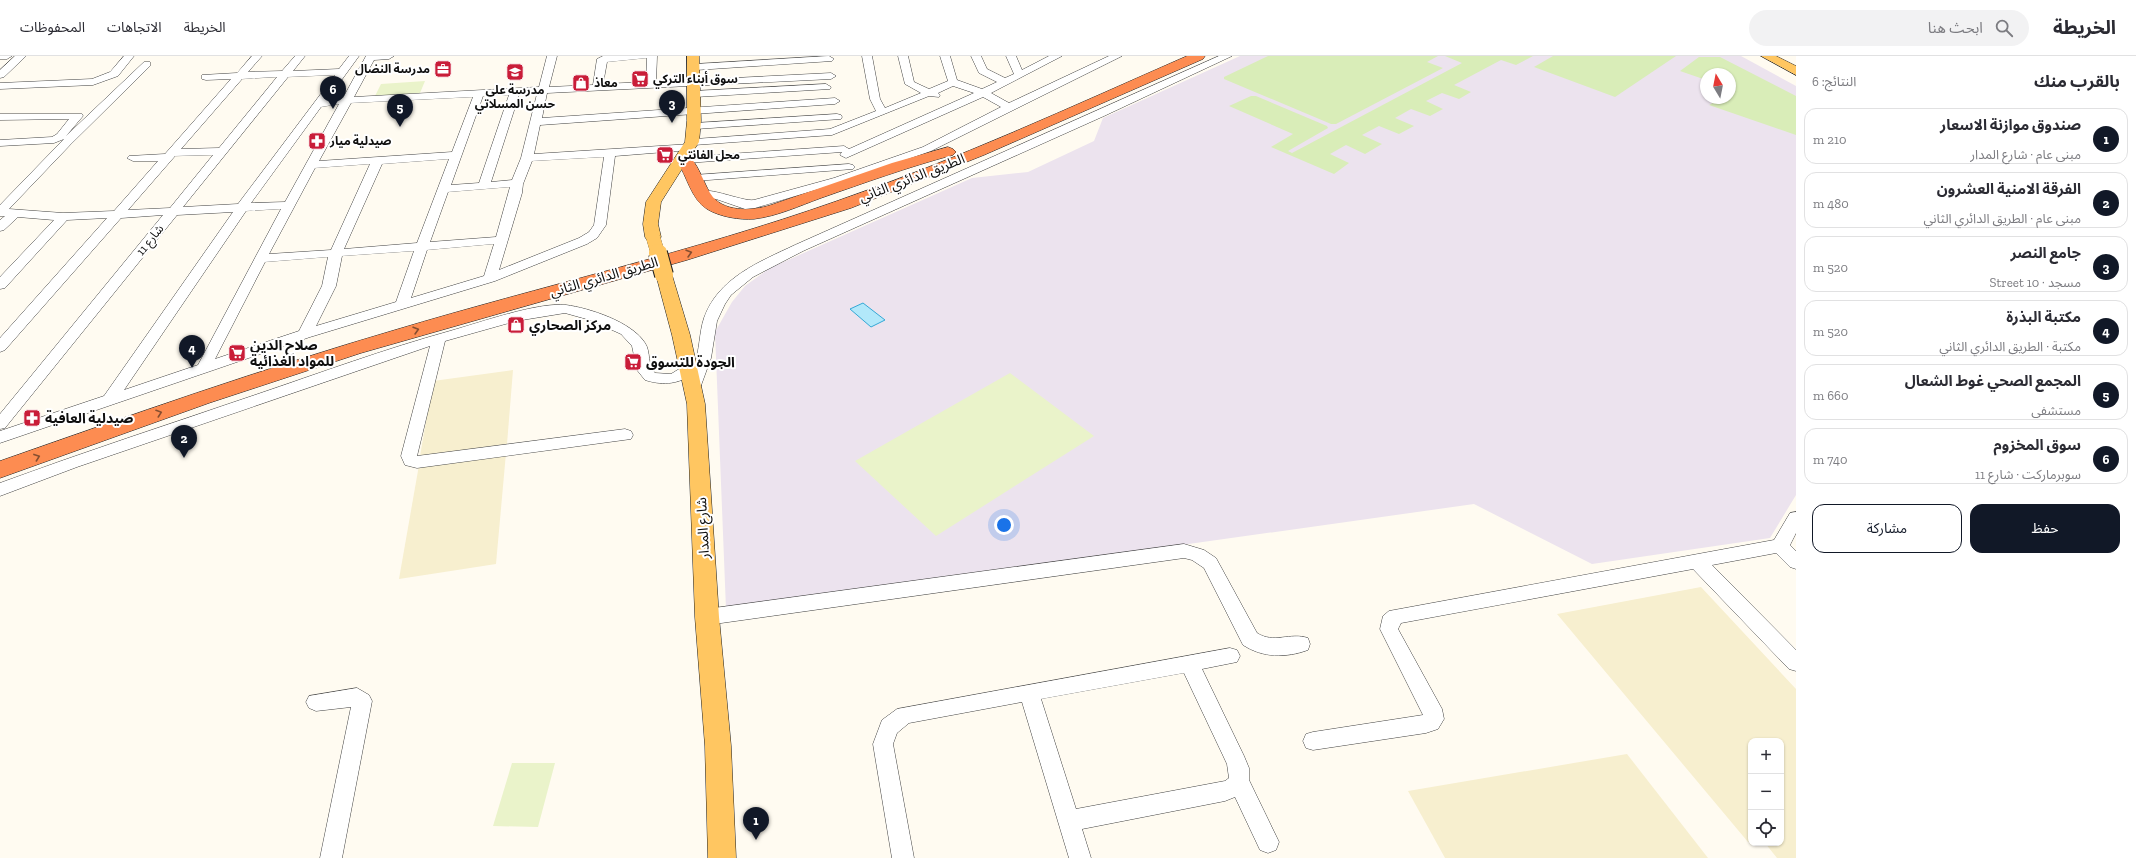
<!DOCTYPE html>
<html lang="ar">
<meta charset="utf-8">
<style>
body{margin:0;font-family:"Zilla Slab","Noto Sans Arabic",serif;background:#f2f2f3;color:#2b2b33;direction:rtl}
.controls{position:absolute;right:12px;bottom:12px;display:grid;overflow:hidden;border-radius:8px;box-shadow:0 1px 3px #0004}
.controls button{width:36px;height:36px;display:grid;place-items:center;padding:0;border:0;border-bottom:1px solid #e1e1e2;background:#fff;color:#2b2b33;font:20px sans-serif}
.compass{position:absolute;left:1700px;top:12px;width:36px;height:36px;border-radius:50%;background:#fff;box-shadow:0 1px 3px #0004;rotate:350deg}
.you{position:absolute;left:1004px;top:469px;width:14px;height:14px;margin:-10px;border:3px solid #fff;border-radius:50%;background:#1a73e8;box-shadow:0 0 0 6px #1a73e833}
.badge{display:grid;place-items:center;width:26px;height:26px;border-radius:50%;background:#111827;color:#fff;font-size:13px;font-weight:700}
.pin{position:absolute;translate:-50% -33px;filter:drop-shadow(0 1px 2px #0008)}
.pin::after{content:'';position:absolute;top:21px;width:14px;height:12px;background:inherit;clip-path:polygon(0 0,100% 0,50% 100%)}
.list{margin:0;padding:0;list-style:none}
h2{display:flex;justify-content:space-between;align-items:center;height:52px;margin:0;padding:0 16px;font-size:17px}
h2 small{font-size:13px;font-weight:400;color:#7c7c81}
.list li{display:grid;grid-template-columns:26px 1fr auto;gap:12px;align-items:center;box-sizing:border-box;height:56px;margin:0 8px 8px;padding:0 8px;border:1px solid #e1e1e2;border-radius:12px}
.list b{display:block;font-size:15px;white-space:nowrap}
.list p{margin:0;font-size:13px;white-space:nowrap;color:#7c7c81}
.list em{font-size:13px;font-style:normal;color:#7c7c81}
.actions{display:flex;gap:8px;padding:12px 16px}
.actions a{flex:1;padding:9px 0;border:1px solid #111827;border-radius:12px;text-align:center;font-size:14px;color:#111827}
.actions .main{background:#111827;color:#fff}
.icon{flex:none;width:22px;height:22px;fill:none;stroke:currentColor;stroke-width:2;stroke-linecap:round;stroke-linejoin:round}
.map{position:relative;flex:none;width:1796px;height:802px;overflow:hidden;direction:ltr}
header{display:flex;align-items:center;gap:24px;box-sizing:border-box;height:56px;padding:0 20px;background:#fff;border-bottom:1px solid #e1e1e2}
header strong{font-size:19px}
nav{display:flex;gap:22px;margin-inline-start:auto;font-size:14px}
.search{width:280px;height:36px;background:#f2f2f3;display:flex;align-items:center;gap:10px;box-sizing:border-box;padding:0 14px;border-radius:22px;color:#7c7c81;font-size:15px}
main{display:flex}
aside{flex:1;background:#fff}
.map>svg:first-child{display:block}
.industrial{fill:#ece3ee;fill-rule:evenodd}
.farmland{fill:#f7efcf}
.green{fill:#d9edb8}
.pitch{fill:#eaf3ca}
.water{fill:#b2e8fa;stroke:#34a8d6}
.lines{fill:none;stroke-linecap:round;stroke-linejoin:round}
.minor-casing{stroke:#424242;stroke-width:1}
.major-casing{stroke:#202020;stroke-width:1}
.highway-casing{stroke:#202020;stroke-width:1}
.minor{fill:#fff;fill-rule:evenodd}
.major{fill:#ffc661;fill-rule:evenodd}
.highway{fill:#fd8c51;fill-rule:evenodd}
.major-bridge-far1-casing{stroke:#202020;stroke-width:14;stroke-linecap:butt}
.major-bridge-casing{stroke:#202020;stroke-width:20;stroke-linecap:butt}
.major-bridge-far1{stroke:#ffc661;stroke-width:14}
.major-bridge{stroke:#ffc661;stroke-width:18}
.oneway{stroke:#864e30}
.labels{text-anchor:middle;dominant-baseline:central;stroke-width:4;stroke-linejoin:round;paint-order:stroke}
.far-poi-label{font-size:12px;font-weight:bold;fill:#0f0f0f;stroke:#fff;text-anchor:start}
.far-street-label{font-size:12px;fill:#0f0f0f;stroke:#fff}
.street-label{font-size:14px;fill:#0f0f0f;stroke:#fff}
.poi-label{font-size:14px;font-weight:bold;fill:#0f0f0f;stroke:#fff;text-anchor:start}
</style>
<header>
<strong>الخريطة</strong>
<div class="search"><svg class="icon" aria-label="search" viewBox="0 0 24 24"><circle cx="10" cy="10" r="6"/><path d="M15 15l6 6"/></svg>ابحث هنا</div>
<nav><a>الخريطة</a><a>الاتجاهات</a><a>المحفوظات</a></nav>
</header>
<main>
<aside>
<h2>بالقرب منك<small>النتائج: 6</small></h2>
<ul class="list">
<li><span class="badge">1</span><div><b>صندوق موازنة الاسعار</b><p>مبنى عام · شارع المدار</p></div><em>210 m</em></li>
<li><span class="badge">2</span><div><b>الفرقة الامنية العشرون</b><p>مبنى عام · الطريق الدائري الثاني</p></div><em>480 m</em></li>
<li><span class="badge">3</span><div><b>جامع النصر</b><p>مسجد · 10 Street</p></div><em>520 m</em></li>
<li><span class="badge">4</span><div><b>مكتبة البذرة</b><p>مكتبة · الطريق الدائري الثاني</p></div><em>520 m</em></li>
<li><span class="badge">5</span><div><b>المجمع الصحي غوط الشعال</b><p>مستشفى</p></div><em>660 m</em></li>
<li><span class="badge">6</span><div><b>سوق المخزوم</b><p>سوبرماركت · شارع 11</p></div><em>740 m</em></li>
</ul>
<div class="actions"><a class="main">حفظ</a><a>مشاركة</a></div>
</aside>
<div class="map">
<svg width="1796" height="802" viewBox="0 0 1796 802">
<rect width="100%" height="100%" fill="#fffbf1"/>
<path class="industrial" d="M 1240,0 L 1741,0 L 1796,30 L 1796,439 L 1770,482 L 1592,508 L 1474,448 L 726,553 L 715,276 L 732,246 L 745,230 L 770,212 L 972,122 L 1028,116 L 1094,85 L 1103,62 ZM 1706,18 L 1730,18 L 1730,42 L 1706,42 Z"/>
<g class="farmland">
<path d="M 513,314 L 507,388 L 420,400 L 433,325 Z"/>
<path d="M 506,397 L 496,508 L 399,523 L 419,409 Z"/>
<path d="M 1701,531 L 1796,633 L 1796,802 L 1777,802 L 1765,787 L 1781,787 L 1781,685 L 1751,685 L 1751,785 L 1748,786 L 1557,558 Z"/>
<path d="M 1627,698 L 1708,802 L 1445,802 L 1408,735 Z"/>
</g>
<g class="green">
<path d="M 1268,0 L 1438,0 L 1427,6 L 1443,12 L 1336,68 L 1331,68 L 1224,23 L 1224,21 Z"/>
<path d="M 1445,0 L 1533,0 L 1516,9 L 1501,4 L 1454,29 L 1471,36 L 1459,43 L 1442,37 L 1426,45 L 1443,53 L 1430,60 L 1411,53 L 1395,62 L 1414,70 L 1399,78 L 1379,70 L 1362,79 L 1382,88 L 1365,98 L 1346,89 L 1330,98 L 1349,107 L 1334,118 L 1271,91 L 1293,78 L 1229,50 L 1251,40 L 1256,40 L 1327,70 L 1328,72 L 1288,95 L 1292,97 L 1462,7 Z"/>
<path d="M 1553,0 L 1676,0 L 1615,41 L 1534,11 Z"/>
<path d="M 1699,1 L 1720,1 L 1796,40 L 1796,79 L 1709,49 L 1722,42 L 1730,42 L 1730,38 L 1735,34 L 1730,32 L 1730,18 L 1706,18 L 1706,24 L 1680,15 Z"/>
</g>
<g class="pitch">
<path d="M 425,25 L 420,37 L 375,40 L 381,28 Z"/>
<path d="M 1010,317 L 1094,380 L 936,480 L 855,405 Z"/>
<path d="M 512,707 L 555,707 L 538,771 L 493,770 Z"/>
</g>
<path class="water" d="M 863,247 L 885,264 L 871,271 L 850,253 Z"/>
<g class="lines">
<defs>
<g id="minor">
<path d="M 0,0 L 12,0 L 7,3 L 0,3 Z"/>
<path d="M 15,0 L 26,0 L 4,21 L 0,22 L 0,14 Z"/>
<path d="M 124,0 L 134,0 L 118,20 L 93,29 L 0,33 L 0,27 L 92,23 L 110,16 Z"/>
<path d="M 252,0 L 262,0 L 248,16 L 282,15 L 295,0 L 305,0 L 293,15 L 339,13 L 349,0 L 359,0 L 327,44 L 343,42 L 366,0 L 394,0 L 389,3 L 374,4 L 354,41 L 539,31 L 547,0 L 557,0 L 549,31 L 593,29 L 597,3 L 603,0 L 657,0 L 656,26 L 831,17 L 836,20 L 831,23 L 547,37 L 542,62 L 835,42 L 840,45 L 835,48 L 540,69 L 534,98 L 691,88 L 691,84 L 695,83 L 830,73 L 876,55 L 870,43 L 862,0 L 872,0 L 880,43 L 885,52 L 921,37 L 905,28 L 898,0 L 908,0 L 914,26 L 929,33 L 948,25 L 940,0 L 950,0 L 957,24 L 982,33 L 997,26 L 979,17 L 971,0 L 981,0 L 987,13 L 1005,22 L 1014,18 L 1006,0 L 1016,0 L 1022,14 L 1049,0 L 1062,0 L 991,37 L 1009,47 L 1109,0 L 1122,0 L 931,95 L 842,126 L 755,152 L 745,153 L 716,143 L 697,141 L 695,138 C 703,127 741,146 754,144 L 834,122 L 923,91 L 1001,51 L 983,41 L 846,102 L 840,99 L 842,96 L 686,107 L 680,104 L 686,101 L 844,90 L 849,93 L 974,37 L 953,30 L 938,37 L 940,39 L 939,41 L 929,40 L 832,79 L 694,89 L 694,93 L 690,94 L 615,100 L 606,169 L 597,182 L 587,188 L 495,225 L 310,281 L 0,387 L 0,375 L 104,340 L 233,156 L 177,159 L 5,372 L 0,373 L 0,358 L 163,159 L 121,162 L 5,294 L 0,296 L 0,282 L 107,162 L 67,164 L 5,232 L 0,233 L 0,221 L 54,164 L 18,161 L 4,174 L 0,175 L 0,164 L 5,160 L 0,160 L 0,149 L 64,83 L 54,87 L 0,90 L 0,84 L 52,81 L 57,78 L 69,63 L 0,64 L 0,58 L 82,58 L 83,60 L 66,80 L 144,6 L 150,6 L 150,10 L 71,88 L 9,153 L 63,157 L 114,155 L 158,105 L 133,105 L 127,102 L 129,100 L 165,98 L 231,23 L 206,24 L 202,23 L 202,19 L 237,17 ZM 647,2 L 646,26 L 603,28 L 607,6 ZM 335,19 L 238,148 L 183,151 L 288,21 ZM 277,21 L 219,92 L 181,93 L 242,23 ZM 537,38 L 521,102 L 512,124 L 491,126 L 519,39 ZM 509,39 L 479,127 L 451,129 L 483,40 ZM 473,41 L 452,96 L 319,105 L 351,47 ZM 339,48 L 285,146 L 251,147 L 321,51 ZM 213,99 L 170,152 L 128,154 L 175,100 ZM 604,101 L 594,169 L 589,176 L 579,182 L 499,214 L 522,137 L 523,128 L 532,105 ZM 449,103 L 417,187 L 344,193 L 382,108 ZM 370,108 L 331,194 L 269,198 L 315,112 ZM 510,131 L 496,181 L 430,186 L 448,136 ZM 281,153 L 198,309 L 124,334 L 246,155 ZM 494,188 L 484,220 L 411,242 L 427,194 ZM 414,195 L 396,246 L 316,270 L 336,230 L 342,200 ZM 328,201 L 322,230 L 299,275 L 215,303 L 265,206 Z"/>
<path d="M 829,0 L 834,3 L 832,5 L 696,14 L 691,11 L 696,8 Z"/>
<path d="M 1219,0 L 1232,0 L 1104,60 L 803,195 L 753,221 L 731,239 L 725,248 L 717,265 L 711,302 L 699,335 L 689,335 L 687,331 L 691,319 C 676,329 661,329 645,324 L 637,314 L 632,290 L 621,278 L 590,264 L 565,257 L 516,265 L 445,285 L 417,400 L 625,373 L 631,375 L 633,379 L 631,383 L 417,412 L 405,409 L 401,400 L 430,290 L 77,411 L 0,440 L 0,427 C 84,396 170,368 255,339 C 320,317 385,293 450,275 C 479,267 537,246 566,249 C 589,252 632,266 645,287 C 651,296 647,309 655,317 L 671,318 L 684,310 L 694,310 C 700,294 699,277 704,262 C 718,222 759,206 795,189 Z"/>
<path d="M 826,28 L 831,31 L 830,33 L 695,41 L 690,38 L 695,35 Z"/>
<path d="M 837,58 L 841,59 L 842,61 L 841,63 L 696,73 L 691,70 L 696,67 Z"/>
<path d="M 849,108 L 853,109 L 855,111 L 853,113 L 695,125 L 689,122 L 695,119 Z"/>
<path d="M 1796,456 L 1796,477 L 1790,489 L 1796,495 L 1796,513 L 1790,511 L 1776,497 L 1712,509 L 1796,594 L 1796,615 L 1789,613 L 1693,513 L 1401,567 L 1398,573 L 1442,653 L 1444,663 L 1438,673 L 1426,677 L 1313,694 L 1306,692 L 1303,685 L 1306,678 L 1313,676 L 1423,659 L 1380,573 L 1383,560 L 1389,555 L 1774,484 L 1790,457 Z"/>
<path d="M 1184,488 L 1204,494 L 1216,502 L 1257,577 C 1274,588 1290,576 1308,582 L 1310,588 L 1308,594 C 1286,602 1263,602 1243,589 L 1204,512 L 1192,504 L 1184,502 L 707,569 L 700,566 L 698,561 L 700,556 L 707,553 Z"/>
<path d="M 1230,592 L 1237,594 L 1240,600 L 1237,606 L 1202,613 L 1244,700 L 1249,712 L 1249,724 L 1279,786 L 1276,794 L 1268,797 L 1260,794 L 1235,741 L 1225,745 L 1082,773 L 1091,802 L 1069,802 L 1022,646 L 909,667 L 897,677 L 893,688 L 914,802 L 892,802 L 873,688 L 882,664 L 897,653 ZM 1184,617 L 1227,708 L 1229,722 L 1225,725 L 1076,753 L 1041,643 Z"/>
<path d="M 357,632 L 369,639 L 372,645 L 342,802 L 320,802 L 351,651 L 316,655 L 309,652 L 306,646 L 309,640 Z"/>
</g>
<g id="major">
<path d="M 687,0 L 699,0 L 701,65 L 699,86 L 661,146 L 658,168 L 661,181 L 659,184 L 647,184 L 645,181 L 643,168 L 646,146 L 685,86 L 687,65 Z"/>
<path d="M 1761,0 L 1776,0 L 1796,10 L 1796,19 Z"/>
<path d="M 664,214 L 670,216 L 672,219 L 690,279 L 705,348 L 719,561 L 731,690 L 736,802 L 708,802 L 705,690 L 695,561 L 687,348 L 672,279 L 656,219 L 658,216 Z"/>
</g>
<g id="highway">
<path d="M 1187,0 L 1205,0 L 1203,3 L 984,99 L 851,152 L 687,204 L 361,297 L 209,347 L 0,422 L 0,405 C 131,359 262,313 395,274 C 542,230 692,196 837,145 C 956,104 1071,51 1187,0 Z"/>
<path d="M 948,91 L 953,93 L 956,96 L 953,99 C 908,111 864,127 821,142 C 799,150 778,160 754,163 C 740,164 720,161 707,153 C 691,143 687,120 677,105 L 679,102 L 691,102 C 700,113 703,125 710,137 C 722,157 752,155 771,149 L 892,107 Z"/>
</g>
</defs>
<use href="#minor" class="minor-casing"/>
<use href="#major" class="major-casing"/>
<use href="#highway" class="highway-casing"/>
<use href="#minor" class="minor"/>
<use href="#major" class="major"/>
<use href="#highway" class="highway"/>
<defs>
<path id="major-bridge-far1" d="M 653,181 L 658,198"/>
<path id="major-bridge" d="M 658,197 L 664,219"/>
</defs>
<use href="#major-bridge-far1" class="major-bridge-far1-casing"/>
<use href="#major-bridge" class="major-bridge-casing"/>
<use href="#major-bridge-far1" class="major-bridge-far1"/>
<use href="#major-bridge" class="major-bridge"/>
</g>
<defs><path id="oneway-chevron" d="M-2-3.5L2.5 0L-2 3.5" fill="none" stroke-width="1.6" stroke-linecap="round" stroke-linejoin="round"/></defs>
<g class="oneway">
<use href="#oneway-chevron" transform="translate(689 197) rotate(-16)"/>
<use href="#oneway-chevron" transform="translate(416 274) rotate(-16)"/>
<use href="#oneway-chevron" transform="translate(159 357) rotate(-19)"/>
<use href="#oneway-chevron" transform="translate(37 401) rotate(-20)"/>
</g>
<defs>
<symbol id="office-square" viewBox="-11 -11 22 22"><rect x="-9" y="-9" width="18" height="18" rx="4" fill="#c91d39" stroke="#fff"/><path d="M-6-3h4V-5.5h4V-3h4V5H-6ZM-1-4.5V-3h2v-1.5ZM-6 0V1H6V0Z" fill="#fff"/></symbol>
<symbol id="school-square" viewBox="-11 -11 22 22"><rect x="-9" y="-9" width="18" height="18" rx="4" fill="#c91d39" stroke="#fff"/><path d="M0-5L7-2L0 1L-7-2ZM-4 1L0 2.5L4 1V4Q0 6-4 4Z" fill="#fff"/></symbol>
<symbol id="supermarket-square" viewBox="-11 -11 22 22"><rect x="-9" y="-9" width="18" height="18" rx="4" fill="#c91d39" stroke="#fff"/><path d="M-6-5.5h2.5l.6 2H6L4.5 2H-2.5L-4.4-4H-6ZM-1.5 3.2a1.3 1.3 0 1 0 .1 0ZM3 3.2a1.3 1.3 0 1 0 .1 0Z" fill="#fff"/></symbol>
<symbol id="shop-square" viewBox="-11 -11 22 22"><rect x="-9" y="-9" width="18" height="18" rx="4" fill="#c91d39" stroke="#fff"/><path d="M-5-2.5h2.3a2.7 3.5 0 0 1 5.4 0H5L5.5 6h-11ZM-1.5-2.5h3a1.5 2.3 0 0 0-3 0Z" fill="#fff"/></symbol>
<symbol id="pharmacy-square" viewBox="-11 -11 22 22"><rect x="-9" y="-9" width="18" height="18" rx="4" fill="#c91d39" stroke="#fff"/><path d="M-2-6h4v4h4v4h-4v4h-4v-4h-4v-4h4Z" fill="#fff"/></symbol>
</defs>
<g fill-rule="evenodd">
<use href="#office-square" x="433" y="3" width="20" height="20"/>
<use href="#school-square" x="505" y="6" width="20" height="20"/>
<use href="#supermarket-square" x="630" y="13" width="20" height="20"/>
<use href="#shop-square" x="571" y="17" width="20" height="20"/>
<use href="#pharmacy-square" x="307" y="75" width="20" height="20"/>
<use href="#supermarket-square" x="655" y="89" width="20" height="20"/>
<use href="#shop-square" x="506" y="259" width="20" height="20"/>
<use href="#supermarket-square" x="227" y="287" width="20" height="20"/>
<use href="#supermarket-square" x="623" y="296" width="20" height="20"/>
<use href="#pharmacy-square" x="22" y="352" width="20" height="20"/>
</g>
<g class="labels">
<g class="far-poi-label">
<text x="430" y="13" text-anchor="end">مدرسة النضال</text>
<text x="653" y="23">سوق أبناء التركي</text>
<text x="594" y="27">معاذ</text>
<text x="515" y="34" text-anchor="middle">مدرسة على<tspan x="515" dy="14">حسن المسلاتي</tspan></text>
<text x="330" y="85">صيدلية ميار</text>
<text x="678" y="99">محل الفانتي</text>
</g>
<g class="far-street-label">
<text transform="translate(150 184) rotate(-51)">شارع 11</text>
</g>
<g class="street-label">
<text transform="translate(912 122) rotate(-21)">الطريق الدائري الثاني</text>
<text transform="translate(604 221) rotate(-16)">الطريق الدائري الثاني</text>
<text transform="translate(703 472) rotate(-93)">شارع المدار</text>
</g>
<g class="poi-label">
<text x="529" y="269">مركز الصحاري</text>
<text x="250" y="289">صلاح الدين<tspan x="250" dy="16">للمواد الغذائية</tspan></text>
<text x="646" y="306">الجودة للتسوق</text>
<text x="45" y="362">صيدلية العافية</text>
</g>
</g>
</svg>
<div class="controls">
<button>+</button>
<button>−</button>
<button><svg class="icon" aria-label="locate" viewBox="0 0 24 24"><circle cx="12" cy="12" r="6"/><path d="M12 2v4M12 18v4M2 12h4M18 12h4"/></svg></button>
</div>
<svg class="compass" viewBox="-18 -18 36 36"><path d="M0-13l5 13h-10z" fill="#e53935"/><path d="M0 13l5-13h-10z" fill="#7c7c81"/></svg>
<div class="you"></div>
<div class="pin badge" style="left:756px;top:784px">1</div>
<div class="pin badge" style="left:184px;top:402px">2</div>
<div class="pin badge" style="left:672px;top:67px">3</div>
<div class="pin badge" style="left:192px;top:312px">4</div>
<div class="pin badge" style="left:400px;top:71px">5</div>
<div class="pin badge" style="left:333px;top:53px">6</div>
</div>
</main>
